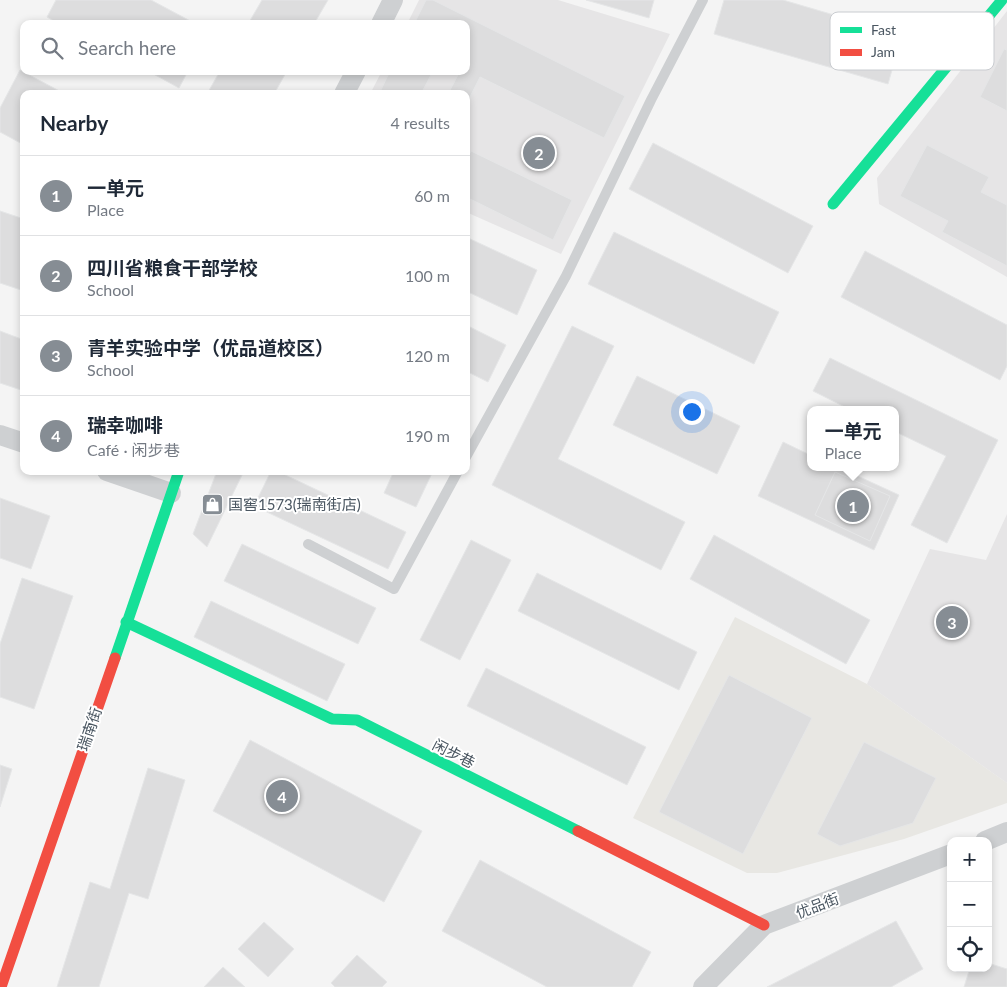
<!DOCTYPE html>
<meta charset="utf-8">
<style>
body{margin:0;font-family:Lato,"Noto Sans SC",sans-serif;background:#f6f6f7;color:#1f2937}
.controls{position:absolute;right:15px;bottom:15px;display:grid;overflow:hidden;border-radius:10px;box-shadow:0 2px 8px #0003}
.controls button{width:45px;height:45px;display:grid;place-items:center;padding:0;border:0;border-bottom:1px solid #e0e1e3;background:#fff;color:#1f2937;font:25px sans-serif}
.you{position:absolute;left:691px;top:411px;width:18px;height:18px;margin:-12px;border:4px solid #fff;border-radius:50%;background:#1a73e8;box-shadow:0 0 0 8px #1a73e833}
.badge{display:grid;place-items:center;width:32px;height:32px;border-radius:50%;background:#868d94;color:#fff;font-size:16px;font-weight:700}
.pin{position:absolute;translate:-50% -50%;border:2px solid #fff;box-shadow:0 1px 5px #0006}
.popup{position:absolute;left:807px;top:406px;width:92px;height:65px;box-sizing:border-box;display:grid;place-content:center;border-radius:10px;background:#fff;filter:drop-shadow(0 1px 4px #0005);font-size:16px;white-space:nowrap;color:#747a83}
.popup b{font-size:19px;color:#1f2937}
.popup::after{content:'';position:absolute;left:50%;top:100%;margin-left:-10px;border:10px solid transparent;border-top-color:#fff}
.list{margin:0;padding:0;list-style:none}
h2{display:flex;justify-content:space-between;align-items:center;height:65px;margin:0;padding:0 20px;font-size:21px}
h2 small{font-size:16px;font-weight:400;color:#747a83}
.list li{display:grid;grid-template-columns:32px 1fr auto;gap:15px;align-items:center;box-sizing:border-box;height:80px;padding:0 20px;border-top:1px solid #e0e1e3}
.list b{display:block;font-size:19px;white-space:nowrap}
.list p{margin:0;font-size:16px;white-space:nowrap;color:#747a83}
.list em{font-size:16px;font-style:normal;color:#747a83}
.icon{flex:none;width:28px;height:28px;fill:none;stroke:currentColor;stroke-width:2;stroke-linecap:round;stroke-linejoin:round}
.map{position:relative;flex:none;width:1007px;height:987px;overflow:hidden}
.search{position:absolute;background:#fff;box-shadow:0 2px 8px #0003;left:20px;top:20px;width:450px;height:55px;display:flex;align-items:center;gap:12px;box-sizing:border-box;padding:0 18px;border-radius:10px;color:#747a83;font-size:19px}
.panel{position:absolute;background:#fff;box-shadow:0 2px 8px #0003;left:20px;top:90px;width:450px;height:385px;border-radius:10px}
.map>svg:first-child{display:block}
.commercial{fill:#e8e7e3}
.education{fill:#e6e5e6}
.building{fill:#ddddde;stroke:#e5e6e7}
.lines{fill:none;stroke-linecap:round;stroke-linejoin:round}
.lane{stroke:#ced0d2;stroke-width:10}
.street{stroke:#ced0d2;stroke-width:20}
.fast{stroke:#16e098;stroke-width:11}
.jam{stroke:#f24e42;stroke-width:11}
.labels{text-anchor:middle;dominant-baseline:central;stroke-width:4;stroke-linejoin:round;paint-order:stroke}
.poi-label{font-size:15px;fill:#4a5661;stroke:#fff;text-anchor:start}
.street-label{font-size:15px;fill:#4a5661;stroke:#fff}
.key{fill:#fff;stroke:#c9ccd0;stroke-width:1}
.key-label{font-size:14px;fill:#4a5661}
</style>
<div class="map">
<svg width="1007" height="987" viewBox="0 0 1007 987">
<rect width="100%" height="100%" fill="#f4f4f4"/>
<path class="commercial" d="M 735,617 L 867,684 L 1007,783 L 1007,803 L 904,839 L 777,873 L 747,873 L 633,818 Z"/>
<g class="education">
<path d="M 419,0 L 558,0 L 670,34 L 561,254 L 466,212 L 466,94 L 370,94 L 382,71 L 466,71 L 466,24 L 407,24 Z"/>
<path d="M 1007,11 L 1007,277 L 879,204 L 877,178 Z"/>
<path d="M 1007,514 L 1007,783 L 867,684 L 930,549 L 986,560 Z"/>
</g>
<g class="building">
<path d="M 56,0 L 151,0 L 196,24 L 59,24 L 47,17 Z"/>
<path d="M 262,0 L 328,0 L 314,24 L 248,24 Z"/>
<path d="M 426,0 L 433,0 L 625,96 L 604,138 L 480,77 L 466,105 L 466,94 L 448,94 L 460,71 L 466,71 L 466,24 L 414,24 Z"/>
<path d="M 586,0 L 654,0 L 649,18 Z"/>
<path d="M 724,0 L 783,0 L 902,35 L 888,84 L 714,34 Z"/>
<path d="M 1004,49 L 1007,50 L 1007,111 L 980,97 Z"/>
<path d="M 20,70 L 65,94 L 24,94 L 24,145 L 0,132 L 0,108 Z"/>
<path d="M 148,71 L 188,71 L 179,88 Z"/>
<path d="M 220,71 L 287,71 L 274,94 L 207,94 Z"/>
<path d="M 390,71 L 433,71 L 421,94 L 379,94 Z"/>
<path d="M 653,143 L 813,226 L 788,273 L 629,189 Z"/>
<path d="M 927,145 L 989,177 L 981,192 L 1007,205 L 1007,266 L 942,232 L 948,221 L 900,196 Z"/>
<path d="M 471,151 L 572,200 L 553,240 L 466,197 L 466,161 Z"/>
<path d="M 0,211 L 24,219 L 24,291 L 0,283 Z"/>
<path d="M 614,232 L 779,312 L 754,364 L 588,284 Z"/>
<path d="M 466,237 L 537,270 L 517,315 L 466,291 Z"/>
<path d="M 865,251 L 1007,325 L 1007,366 L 1000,380 L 841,297 Z"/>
<path d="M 466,325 L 506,345 L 488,382 L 466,371 Z"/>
<path d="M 572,326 L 614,346 L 558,459 L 685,522 L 661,570 L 492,485 Z"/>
<path d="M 0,331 L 24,340 L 24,391 L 0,383 Z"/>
<path d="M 830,358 L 998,440 L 947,543 L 911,525 L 946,456 L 896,432 L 896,410 L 851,410 L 813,391 Z"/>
<path d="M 637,376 L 740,426 L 717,474 L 613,425 Z"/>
<path d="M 783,442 L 810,455 L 810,467 L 838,467 L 899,495 L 874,550 L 758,496 Z"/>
<path d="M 217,471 L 244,471 L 207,547 L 193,534 Z"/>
<path d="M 271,471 L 277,471 L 406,532 L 388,569 L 254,506 Z"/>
<path d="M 394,471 L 433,471 L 416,507 L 384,493 Z"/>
<path d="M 835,472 L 890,496 L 870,541 L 815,515 Z"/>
<path d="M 0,498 L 50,516 L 31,569 L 0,558 Z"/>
<path d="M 714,535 L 870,620 L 846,664 L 690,579 Z"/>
<path d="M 471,540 L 511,560 L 460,660 L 420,640 Z"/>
<path d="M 242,544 L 376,608 L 358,644 L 224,581 Z"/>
<path d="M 537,573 L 697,652 L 679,690 L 518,611 Z"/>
<path d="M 22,578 L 73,596 L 34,709 L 0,697 L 0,644 Z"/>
<path d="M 211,601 L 345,664 L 327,701 L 194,637 Z"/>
<path d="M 486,668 L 646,747 L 627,785 L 467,706 Z"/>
<path d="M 729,675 L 812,718 L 743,854 L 659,812 Z"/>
<path d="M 250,740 L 422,831 L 384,902 L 213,811 Z"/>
<path d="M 864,742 L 936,778 L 913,823 L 840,846 L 817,834 Z"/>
<path d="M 0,765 L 12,769 L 0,807 Z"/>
<path d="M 148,768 L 185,780 L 148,899 L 129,893 L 99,987 L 57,987 L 90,882 L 110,889 Z"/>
<path d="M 480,860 L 651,952 L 632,987 L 547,987 L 442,931 Z"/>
<path d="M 896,921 L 923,969 L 891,987 L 767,987 Z"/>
<path d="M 264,922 L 294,949 L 268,977 L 238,949 Z"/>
<path d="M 357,955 L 387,982 L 382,987 L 335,987 L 331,983 Z"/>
<path d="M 988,963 L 1007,969 L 1007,987 L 964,987 L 970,968 L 988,968 Z"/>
<path d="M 223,967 L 245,987 L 204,987 Z"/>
</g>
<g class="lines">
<g class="lane">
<path d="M 466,457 L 566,276 L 651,100 L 703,0"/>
<path d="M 308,544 L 394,589 L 458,471"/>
</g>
<g class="street">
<path d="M 381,24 L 393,0"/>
<path d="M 344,94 L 356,71"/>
<path d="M 0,435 L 24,443"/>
<path d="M 107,471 L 171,493"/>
<path d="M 985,841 L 1007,832"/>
<path d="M 703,987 L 764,925 L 951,854"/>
</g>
<g class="fast">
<path d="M 833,204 L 1002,0"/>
<path d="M 126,622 L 332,719 L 357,720 L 578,831"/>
<path d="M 115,658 L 179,471"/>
</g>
<g class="jam">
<path d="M 578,831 L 764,925"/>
<path d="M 1,987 L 115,658"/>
</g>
</g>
<defs>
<symbol id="shop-square" viewBox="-11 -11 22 22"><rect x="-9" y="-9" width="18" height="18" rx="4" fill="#868d94" stroke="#fff"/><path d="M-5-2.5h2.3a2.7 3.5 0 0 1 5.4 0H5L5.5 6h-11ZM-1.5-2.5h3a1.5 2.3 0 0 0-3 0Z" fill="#fff"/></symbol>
</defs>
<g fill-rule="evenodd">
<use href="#shop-square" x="200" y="492" width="25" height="25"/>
</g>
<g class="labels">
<g class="poi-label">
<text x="228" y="504">国窖1573(瑞南街店)</text>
</g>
<g class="street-label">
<text transform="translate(89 729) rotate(-71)">瑞南街</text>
<text transform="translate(454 753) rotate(27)">闲步巷</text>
<text transform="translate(817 905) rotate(-21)">优品街</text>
</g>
</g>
<rect x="830" y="12" width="164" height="58" rx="8" class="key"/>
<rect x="840" y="27" width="22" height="6" fill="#16e098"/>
<rect x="840" y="49" width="22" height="7" fill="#f24e42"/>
<g class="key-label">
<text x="871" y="35">Fast</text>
<text x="871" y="57">Jam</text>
</g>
</svg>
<div class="controls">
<button>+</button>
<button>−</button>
<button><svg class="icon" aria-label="locate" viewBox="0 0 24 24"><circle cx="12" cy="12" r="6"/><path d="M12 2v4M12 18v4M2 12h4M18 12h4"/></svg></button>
</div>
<div class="you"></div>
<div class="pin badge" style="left:853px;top:506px">1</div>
<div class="popup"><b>一单元</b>Place</div>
<div class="pin badge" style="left:539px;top:153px">2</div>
<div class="pin badge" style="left:952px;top:622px">3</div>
<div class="pin badge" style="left:282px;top:796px">4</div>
<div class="search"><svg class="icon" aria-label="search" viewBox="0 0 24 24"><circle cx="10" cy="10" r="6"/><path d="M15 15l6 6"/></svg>Search here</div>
<section class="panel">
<h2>Nearby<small>4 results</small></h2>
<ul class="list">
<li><span class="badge">1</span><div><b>一单元</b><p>Place</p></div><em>60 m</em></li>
<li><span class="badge">2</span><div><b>四川省粮食干部学校</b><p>School</p></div><em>100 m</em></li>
<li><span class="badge">3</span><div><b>青羊实验中学（优品道校区）</b><p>School</p></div><em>120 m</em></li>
<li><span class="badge">4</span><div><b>瑞幸咖啡</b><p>Café · 闲步巷</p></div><em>190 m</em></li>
</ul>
</section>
</div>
